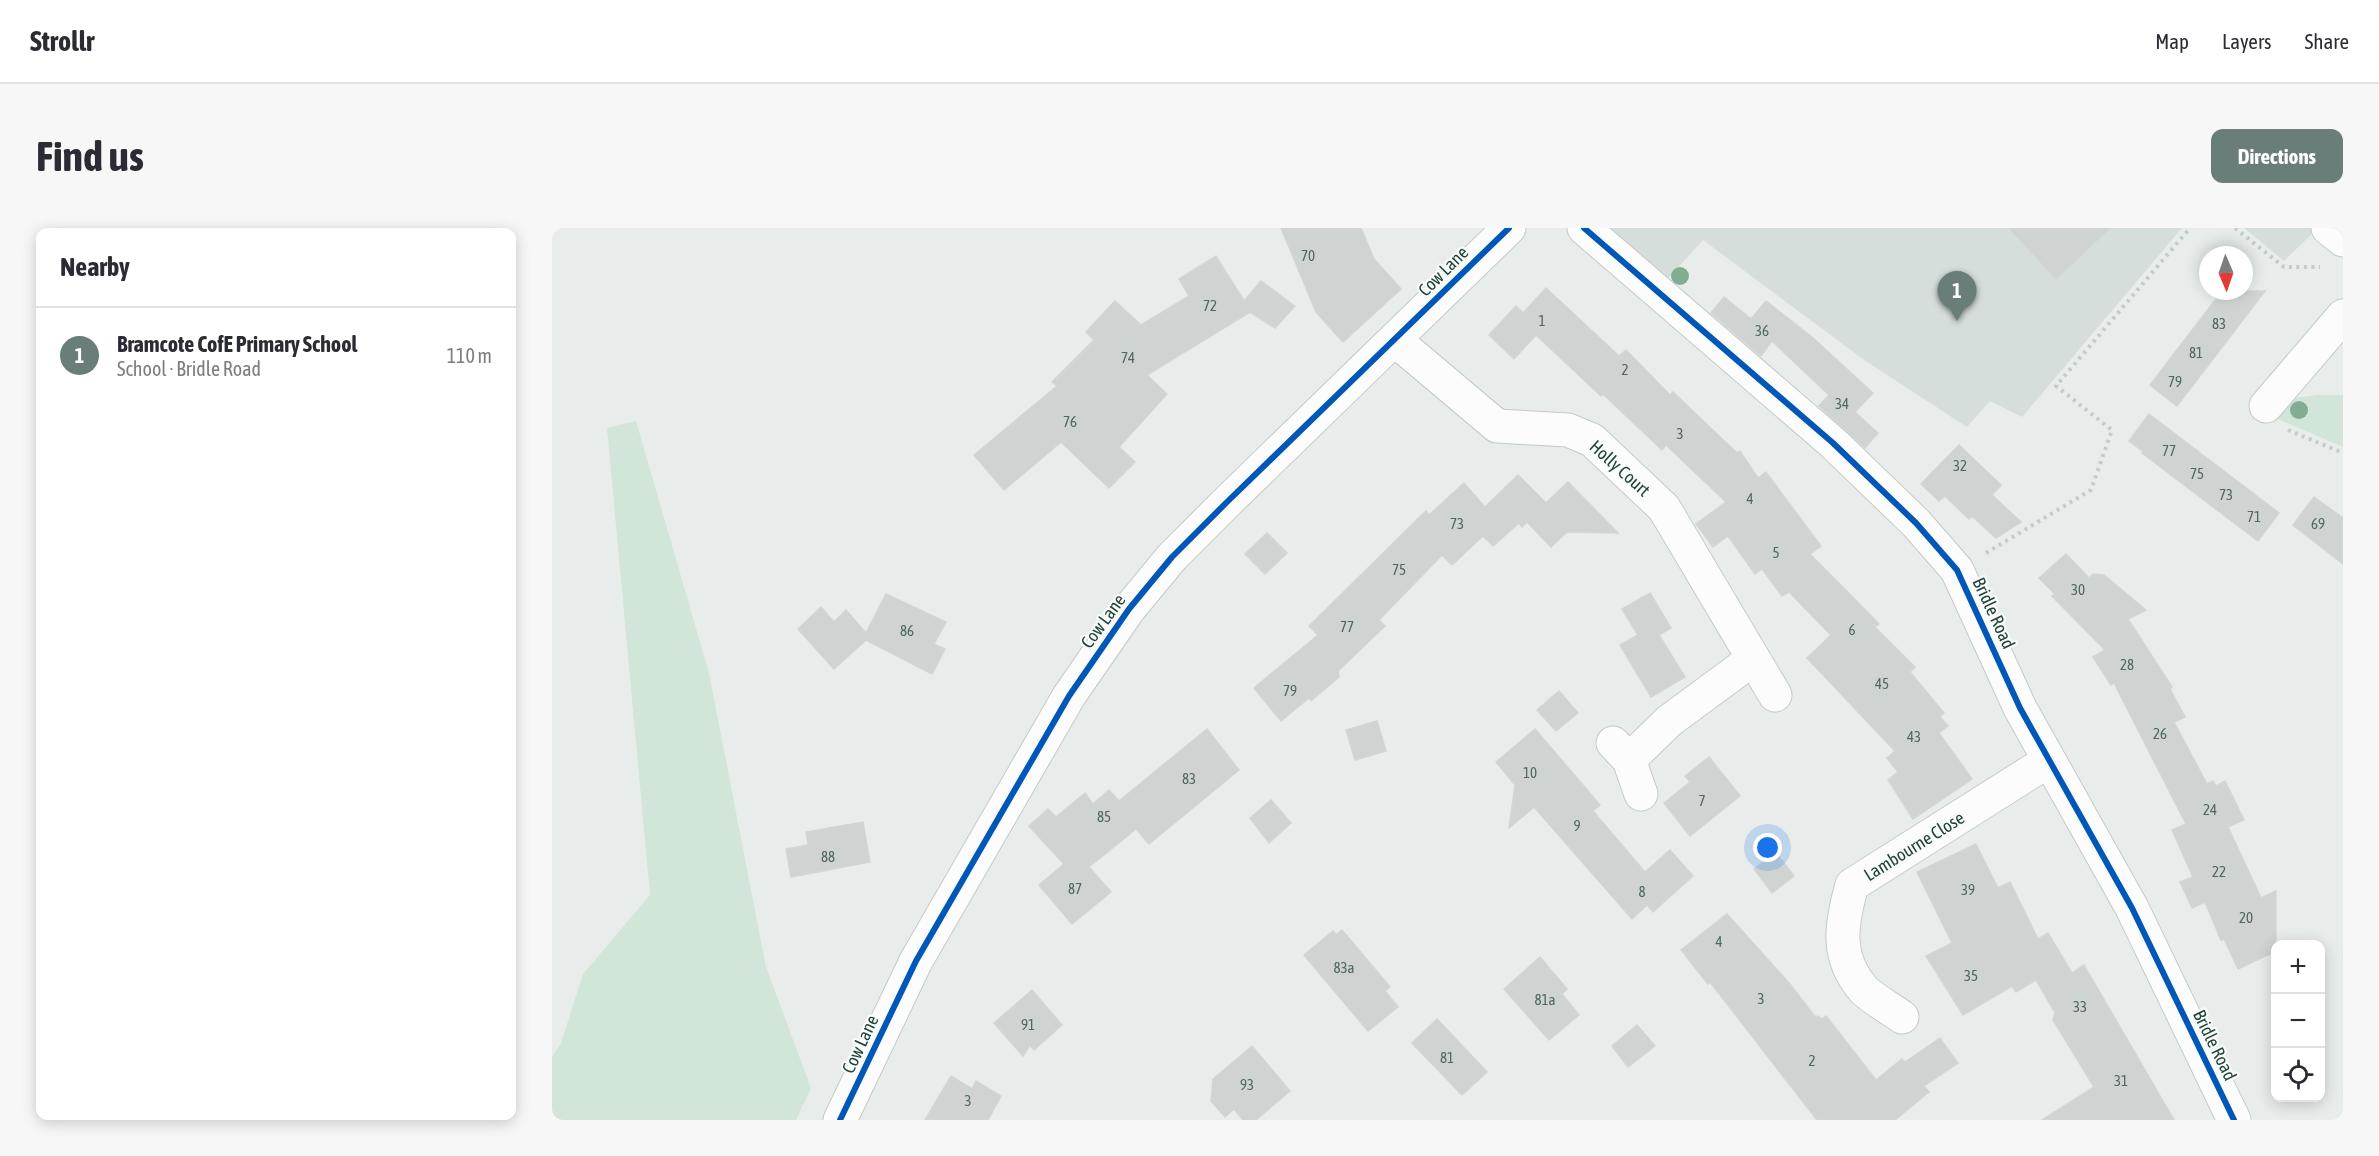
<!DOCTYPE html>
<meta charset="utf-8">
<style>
body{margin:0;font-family:"Asap Condensed",sans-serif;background:#f7f7f7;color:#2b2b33}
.controls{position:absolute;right:18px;bottom:18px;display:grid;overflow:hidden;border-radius:12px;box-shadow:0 3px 15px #0003}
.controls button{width:54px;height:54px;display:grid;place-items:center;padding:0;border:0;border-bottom:2px solid #e1e1e2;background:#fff;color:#2b2b33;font:30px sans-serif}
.compass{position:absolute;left:1647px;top:18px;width:54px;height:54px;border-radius:50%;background:#fff;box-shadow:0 3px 15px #0003;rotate:178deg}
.you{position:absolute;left:1216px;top:620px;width:21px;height:21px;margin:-15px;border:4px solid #fff;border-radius:50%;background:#1a73e8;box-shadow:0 0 0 9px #1a73e833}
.badge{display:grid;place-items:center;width:39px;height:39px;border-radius:50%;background:#697e78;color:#fff;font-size:20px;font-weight:700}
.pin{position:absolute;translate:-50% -50px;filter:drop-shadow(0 2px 3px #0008)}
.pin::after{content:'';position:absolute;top:32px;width:21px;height:18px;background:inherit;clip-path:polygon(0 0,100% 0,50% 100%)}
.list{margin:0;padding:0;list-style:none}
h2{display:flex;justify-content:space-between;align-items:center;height:78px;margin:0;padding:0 24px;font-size:26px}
h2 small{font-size:20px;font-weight:400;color:#7c7c81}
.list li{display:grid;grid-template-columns:39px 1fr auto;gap:18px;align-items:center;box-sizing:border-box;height:96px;padding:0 24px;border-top:2px solid #e1e1e2}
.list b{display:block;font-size:22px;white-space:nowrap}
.list p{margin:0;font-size:20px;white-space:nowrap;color:#7c7c81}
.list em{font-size:20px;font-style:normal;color:#7c7c81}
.icon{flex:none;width:33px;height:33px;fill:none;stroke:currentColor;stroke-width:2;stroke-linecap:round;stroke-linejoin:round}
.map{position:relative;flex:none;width:1791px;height:892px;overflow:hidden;border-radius:12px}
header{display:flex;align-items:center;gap:36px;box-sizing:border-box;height:84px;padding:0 30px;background:#fff;border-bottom:2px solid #e1e1e2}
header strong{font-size:28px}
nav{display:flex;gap:33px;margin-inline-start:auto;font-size:21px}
.intro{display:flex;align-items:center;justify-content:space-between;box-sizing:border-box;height:144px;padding:0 36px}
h1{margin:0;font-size:42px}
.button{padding:15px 27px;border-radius:12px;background:#697e78;color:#fff;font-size:21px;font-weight:700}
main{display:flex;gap:36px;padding:0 36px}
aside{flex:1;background:#fff;border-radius:12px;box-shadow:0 3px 15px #0003}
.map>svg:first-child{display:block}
.built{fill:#d6dedb}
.green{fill:#d1e6d8}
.building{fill:#cfd4d2;stroke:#d1d6d4;stroke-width:1.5}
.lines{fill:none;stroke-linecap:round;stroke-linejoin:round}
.minor-casing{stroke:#c5cac8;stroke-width:35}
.path{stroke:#c3ccca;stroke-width:4;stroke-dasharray:3 4.5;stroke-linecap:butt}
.minor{stroke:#fcfcfc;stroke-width:33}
.cycleway-casing{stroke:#f7fbf9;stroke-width:10}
.cycleway{stroke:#0057b8;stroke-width:6}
.tree{fill:#81ae93}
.labels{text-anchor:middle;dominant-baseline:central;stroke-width:4.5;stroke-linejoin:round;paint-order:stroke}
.number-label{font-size:15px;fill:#506761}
.street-label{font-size:18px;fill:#24423a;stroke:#f7fbf9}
</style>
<header>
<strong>Strollr</strong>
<nav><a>Map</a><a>Layers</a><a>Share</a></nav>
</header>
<div class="intro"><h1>Find us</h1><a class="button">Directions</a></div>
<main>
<aside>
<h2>Nearby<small></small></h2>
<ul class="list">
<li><span class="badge">1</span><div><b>Bramcote CofE Primary School</b><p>School · Bridle Road</p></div><em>110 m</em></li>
</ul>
</aside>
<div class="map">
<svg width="1791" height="892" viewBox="0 0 1791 892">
<rect width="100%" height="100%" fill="#e8edeb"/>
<g class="built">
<path d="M 1056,0 L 1630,0 L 1470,189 L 1438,173 L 1415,199 L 1312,132 L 1151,12 L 1114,53 Z"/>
<path d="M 1692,0 L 1766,0 L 1732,33 Z"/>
</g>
<g class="green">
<path d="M 1767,167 L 1791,167 L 1791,219 L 1721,189 L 1741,170 Z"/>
<path d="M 84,193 L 157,445 L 214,739 L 259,860 L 244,892 L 0,892 L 0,829 L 9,815 L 31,746 L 98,667 L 55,200 Z"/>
</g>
<g class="building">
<path d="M 729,0 L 809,0 L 822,31 L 849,61 L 791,114 L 764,84 Z"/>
<path d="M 1457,0 L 1558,0 L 1504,51 Z"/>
<path d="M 664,28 L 692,73 L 709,53 L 743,78 L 723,100 L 698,84 L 595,147 L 615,166 L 567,219 L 583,234 L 557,260 L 509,214 L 452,262 L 422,227 L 505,158 L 500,154 L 542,112 L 534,104 L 563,73 L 589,97 L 637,68 L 627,51 Z"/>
<path d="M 994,60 L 1067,128 L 1074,122 L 1118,167 L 1121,164 L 1185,225 L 1188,223 L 1206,250 L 1214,244 L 1269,318 L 1258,326 L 1327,396 L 1323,399 L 1363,439 L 1358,444 L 1392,485 L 1388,489 L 1396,498 L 1387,505 L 1420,551 L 1361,591 L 1336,552 L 1346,544 L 1335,530 L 1343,523 L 1255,430 L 1279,407 L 1237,364 L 1230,368 L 1210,341 L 1203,346 L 1176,308 L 1161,319 L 1144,296 L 1174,274 L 1114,217 L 1110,222 L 1051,166 L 1049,168 L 984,107 L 962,131 L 937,107 L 964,78 L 971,85 Z"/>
<path d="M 1670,63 L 1713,63 L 1625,178 L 1598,157 Z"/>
<path d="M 1172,69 L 1199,91 L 1214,73 L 1260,109 L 1321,165 L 1303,184 L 1326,205 L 1313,220 L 1267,178 L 1277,167 L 1220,113 L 1209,128 L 1159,85 Z"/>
<path d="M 1597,186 L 1727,285 L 1706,313 L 1590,225 L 1592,224 L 1577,213 Z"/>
<path d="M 1407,217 L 1449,257 L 1440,267 L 1469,294 L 1444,310 L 1420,288 L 1417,291 L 1393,268 L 1387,273 L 1369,256 Z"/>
<path d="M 966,247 L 994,275 L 1016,254 L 1066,305 L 1015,304 L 999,319 L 975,294 L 970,299 L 967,295 L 941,318 L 931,308 L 900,337 L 890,327 L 827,392 L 833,398 L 786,443 L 787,449 L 759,473 L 757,470 L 729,493 L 702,460 L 766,407 L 757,398 L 874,283 L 877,287 L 912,255 L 933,279 Z"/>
<path d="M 1762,269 L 1791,290 L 1791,336 L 1741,297 Z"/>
<path d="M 715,305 L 735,325 L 713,346 L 693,326 Z"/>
<path d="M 1514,326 L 1537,350 L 1541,346 L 1552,347 L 1594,382 L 1576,391 L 1620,459 L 1618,461 L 1633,489 L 1622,494 L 1655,556 L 1661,553 L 1664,558 L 1673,553 L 1692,592 L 1676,599 L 1709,670 L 1724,663 L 1724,723 L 1686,741 L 1672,711 L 1669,712 L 1653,674 L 1640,680 L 1628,654 L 1641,649 L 1620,602 L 1634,596 L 1562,455 L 1559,457 L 1541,429 L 1553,422 L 1500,368 L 1503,366 L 1487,350 Z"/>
<path d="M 1098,365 L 1119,400 L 1107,407 L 1133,449 L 1099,469 L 1068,417 L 1086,407 L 1070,381 Z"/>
<path d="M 334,366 L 394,394 L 382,416 L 393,421 L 380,446 L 314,412 L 282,441 L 246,401 L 269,379 L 282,394 L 294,382 L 314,405 Z"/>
<path d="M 1007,463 L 1026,485 L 1004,503 L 985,482 Z"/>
<path d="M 825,493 L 834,523 L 803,532 L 794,502 Z"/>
<path d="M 655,501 L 687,542 L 597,616 L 584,601 L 537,639 L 559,664 L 520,696 L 487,657 L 512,636 L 477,598 L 496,581 L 504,589 L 533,565 L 541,576 L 557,562 L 567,573 Z"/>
<path d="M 983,501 L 1048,577 L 1041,583 L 1093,644 L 1118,622 L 1141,648 L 1101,684 L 1095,677 L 1080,691 L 982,579 L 957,600 L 963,557 L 944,534 Z"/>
<path d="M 1157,529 L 1188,568 L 1138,608 L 1112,575 L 1138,554 L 1133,548 Z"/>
<path d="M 719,572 L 739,595 L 717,615 L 698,590 Z"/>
<path d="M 311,594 L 318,634 L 239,649 L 234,621 L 256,617 L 254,604 Z"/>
<path d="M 1424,616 L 1446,660 L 1458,654 L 1486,711 L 1496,705 L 1520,745 L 1532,737 L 1622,892 L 1490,892 L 1542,859 L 1501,792 L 1503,785 L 1484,752 L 1464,764 L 1460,758 L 1411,787 L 1374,728 L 1400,715 L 1365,644 Z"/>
<path d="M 1224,625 L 1242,648 L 1220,665 L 1202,641 Z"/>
<path d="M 1175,686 L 1238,756 L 1264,790 L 1266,788 L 1270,791 L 1274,788 L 1324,852 L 1350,831 L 1353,834 L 1388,810 L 1406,835 L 1372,858 L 1377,864 L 1343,892 L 1265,892 L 1158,754 L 1156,756 L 1129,722 Z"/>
<path d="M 790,702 L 838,759 L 833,763 L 846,779 L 816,803 L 752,727 L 781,703 L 784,707 Z"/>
<path d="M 988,729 L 1015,761 L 1010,766 L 1027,787 L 997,812 L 952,761 Z"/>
<path d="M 480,762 L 510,797 L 482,822 L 478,817 L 471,828 L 442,795 Z"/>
<path d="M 885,791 L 935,844 L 910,867 L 860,815 Z"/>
<path d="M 1085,797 L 1103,818 L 1076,839 L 1060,818 Z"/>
<path d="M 700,818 L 738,863 L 704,892 L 691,892 L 682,881 L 673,889 L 659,873 L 661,851 Z"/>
<path d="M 399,848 L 420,861 L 424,853 L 449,868 L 436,892 L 373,892 Z"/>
</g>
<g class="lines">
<defs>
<g id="minor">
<path d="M 1032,0 L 1281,215 L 1364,295 L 1405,342 L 1468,480 L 1580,680 L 1682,892"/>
<path d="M 1776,0 L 1791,12"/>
<path d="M 843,112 L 945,198 L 1016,202 L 1040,212 L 1112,280 L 1223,467"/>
<path d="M 1714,178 L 1791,88"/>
<path d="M 1061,515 L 1077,532 L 1089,566"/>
<path d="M 1077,532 L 1117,493 L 1201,431"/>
<path d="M 1350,789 C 1338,780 1322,772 1312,762 C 1283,729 1289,696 1300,657 L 1496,533"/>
<path d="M 288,892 L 364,733 L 517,468 L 577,381 L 620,329 L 675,274 L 957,0"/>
</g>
</defs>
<use href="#minor" class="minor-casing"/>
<g class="path">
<path d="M 1683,0 L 1732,39 L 1768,39"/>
<path d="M 1736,202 L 1791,225"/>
<path d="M 1434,325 L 1539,262 L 1560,202 L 1504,158 L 1638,0"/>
</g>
<use href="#minor" class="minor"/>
<defs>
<g id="cycleway">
<path d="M 1032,0 L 1281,215 L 1364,295 L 1405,342 L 1468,480 L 1580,680 L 1682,892"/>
<path d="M 288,892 L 364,733 L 517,468 L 577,381 L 620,329 L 675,274 L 957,0"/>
</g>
</defs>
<use href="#cycleway" class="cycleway-casing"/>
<use href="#cycleway" class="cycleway"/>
</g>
<g class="tree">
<circle cx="1128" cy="48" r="9"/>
<circle cx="1747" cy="182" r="9"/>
</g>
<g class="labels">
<g class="number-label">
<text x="756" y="27">70</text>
<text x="658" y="77">72</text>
<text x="990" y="92">1</text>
<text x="1667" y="95">83</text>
<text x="1210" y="102">36</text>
<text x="1644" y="124">81</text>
<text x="576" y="129">74</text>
<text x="1073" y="141">2</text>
<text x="1623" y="153">79</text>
<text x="1290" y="175">34</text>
<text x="518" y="193">76</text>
<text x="1128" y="205">3</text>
<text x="1617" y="222">77</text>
<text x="1408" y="237">32</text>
<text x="1645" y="245">75</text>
<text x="1674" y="266">73</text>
<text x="1198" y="270">4</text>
<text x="1702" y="288">71</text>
<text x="905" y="295">73</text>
<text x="1766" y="295">69</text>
<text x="1224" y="324">5</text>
<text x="847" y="341">75</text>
<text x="1526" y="361">30</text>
<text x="795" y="398">77</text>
<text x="1300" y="401">6</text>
<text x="355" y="402">86</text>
<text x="1575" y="436">28</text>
<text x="1330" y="455">45</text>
<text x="738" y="462">79</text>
<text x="1608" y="505">26</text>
<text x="1362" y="508">43</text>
<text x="978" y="544">10</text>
<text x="637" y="550">83</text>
<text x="1150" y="572">7</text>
<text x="1658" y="581">24</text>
<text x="552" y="588">85</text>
<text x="1025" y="597">9</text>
<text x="276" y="628">88</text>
<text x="1667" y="643">22</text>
<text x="523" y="660">87</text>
<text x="1416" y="661">39</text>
<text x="1090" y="663">8</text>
<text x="1694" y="689">20</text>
<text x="1167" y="713">4</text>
<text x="792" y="739">83a</text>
<text x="1419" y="747">35</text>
<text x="1209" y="770">3</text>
<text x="993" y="771">81a</text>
<text x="1528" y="778">33</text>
<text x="476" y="796">91</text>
<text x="895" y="829">81</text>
<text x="1260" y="832">2</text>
<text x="1569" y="852">31</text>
<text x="695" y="856">93</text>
<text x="416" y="872">3</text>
</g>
<g class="street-label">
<text transform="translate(891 43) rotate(-45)">Cow Lane</text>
<text transform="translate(1068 240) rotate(42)">Holly Court</text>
<text transform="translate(1442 385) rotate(65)">Bridle Road</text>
<text transform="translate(551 393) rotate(-54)">Cow Lane</text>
<text transform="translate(1362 618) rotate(-32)">Lambourne Close</text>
<text transform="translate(308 816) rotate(-65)">Cow Lane</text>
<text transform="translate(1663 817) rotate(64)">Bridle Road</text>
</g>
</g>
</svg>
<div class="controls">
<button>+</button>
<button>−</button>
<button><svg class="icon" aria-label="locate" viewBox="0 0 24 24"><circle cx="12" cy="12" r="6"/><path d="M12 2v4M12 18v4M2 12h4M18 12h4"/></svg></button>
</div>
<svg class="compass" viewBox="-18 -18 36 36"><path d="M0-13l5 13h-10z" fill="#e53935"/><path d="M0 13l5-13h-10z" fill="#7c7c81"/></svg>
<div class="you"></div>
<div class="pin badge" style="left:1405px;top:93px">1</div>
</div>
</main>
